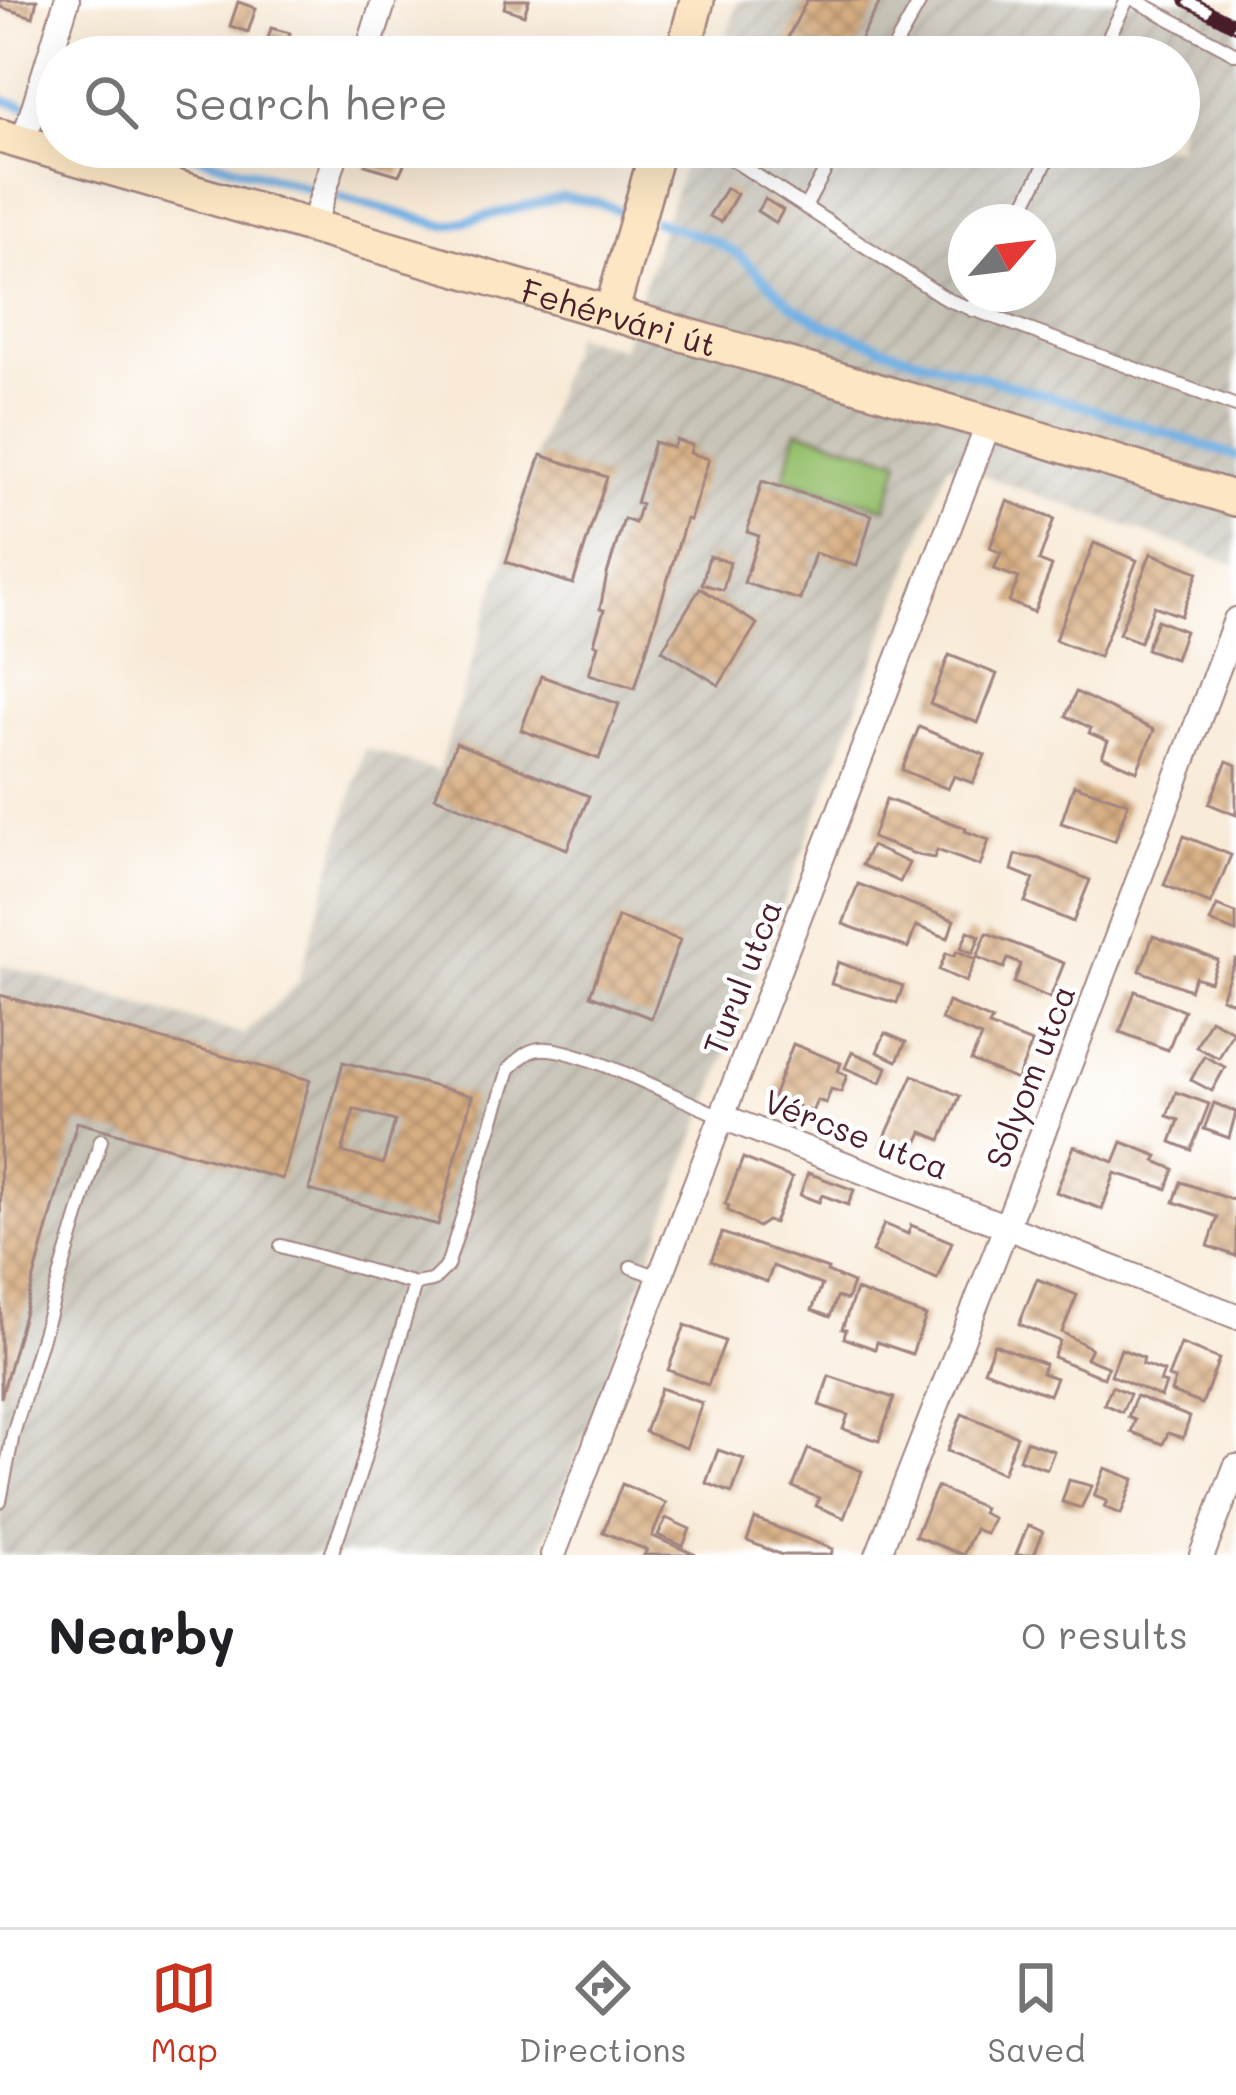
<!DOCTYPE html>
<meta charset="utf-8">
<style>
body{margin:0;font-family:Mali,sans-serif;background:#f2f2f2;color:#202124}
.compass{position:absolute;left:948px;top:204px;width:108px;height:108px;border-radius:50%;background:#fff;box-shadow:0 12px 48px #0002;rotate:62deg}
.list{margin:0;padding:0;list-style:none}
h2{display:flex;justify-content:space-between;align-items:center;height:156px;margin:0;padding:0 48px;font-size:51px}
h2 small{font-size:39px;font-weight:400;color:#757577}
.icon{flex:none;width:66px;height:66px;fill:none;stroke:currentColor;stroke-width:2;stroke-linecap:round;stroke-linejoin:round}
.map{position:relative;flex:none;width:1236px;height:1555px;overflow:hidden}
.search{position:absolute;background:#fff;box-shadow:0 12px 48px #0002;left:36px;right:36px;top:36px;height:132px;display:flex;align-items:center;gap:30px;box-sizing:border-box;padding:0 42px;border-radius:66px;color:#757577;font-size:45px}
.sheet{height:372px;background:#fff}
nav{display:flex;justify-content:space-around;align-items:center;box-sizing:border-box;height:168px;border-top:3px solid #e0e0e0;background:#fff;font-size:33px;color:#757577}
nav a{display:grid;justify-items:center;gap:6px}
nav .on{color:#c8321e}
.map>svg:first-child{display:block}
.industrial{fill:url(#industrial-furrows);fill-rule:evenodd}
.pitch{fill:#97c16e;stroke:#70704c;stroke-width:3}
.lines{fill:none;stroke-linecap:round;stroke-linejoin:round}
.stream{stroke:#71b0e4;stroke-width:9}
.building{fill:url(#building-cross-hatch);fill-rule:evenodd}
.lane-casing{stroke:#a18480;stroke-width:16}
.street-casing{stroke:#a18480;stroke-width:28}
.secondary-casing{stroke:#a18480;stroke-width:38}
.lane{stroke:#fff;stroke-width:12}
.street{stroke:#fff;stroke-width:24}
.secondary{stroke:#fce6c4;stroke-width:33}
.rail-casing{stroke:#4a1f2b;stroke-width:14}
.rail{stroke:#fff;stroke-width:9;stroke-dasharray:27;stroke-linecap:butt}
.labels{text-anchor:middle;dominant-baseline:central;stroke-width:9;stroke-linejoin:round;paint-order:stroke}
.street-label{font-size:33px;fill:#4a1f2b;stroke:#fff}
</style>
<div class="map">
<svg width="1236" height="1555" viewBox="0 0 1236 1555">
<defs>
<pattern id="industrial-furrows" width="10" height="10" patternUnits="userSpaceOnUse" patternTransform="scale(3)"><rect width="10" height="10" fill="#c8c4b8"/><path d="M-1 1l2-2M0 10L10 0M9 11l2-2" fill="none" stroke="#ada89e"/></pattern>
<pattern id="building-cross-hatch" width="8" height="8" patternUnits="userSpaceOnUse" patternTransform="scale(3)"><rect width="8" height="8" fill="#d8af83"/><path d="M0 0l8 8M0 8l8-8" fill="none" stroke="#b18e6b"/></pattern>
</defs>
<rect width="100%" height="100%" fill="#fff"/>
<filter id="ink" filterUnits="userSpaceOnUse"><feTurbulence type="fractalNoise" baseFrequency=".00833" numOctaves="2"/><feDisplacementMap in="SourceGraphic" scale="24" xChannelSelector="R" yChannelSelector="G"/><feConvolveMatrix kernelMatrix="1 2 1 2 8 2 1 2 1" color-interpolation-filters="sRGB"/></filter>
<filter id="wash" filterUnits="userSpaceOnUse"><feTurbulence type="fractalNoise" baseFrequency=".004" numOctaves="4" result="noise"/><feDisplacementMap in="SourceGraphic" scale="48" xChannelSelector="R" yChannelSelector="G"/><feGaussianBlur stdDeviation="2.7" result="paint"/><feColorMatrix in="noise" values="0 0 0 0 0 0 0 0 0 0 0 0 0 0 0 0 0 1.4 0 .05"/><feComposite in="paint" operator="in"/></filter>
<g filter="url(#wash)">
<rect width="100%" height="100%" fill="#f8e9d5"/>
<path class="industrial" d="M 739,0 L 1193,0 L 1236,22 L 1236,565 L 948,463 L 539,1555 L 0,1555 L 0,964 L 243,1035 L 298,983 L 365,748 L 438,772 L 573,335 L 622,349 L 690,147 L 1179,147 L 1179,57 L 720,57 ZM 966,222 L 1038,222 L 1038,294 L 966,294 Z"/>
<path class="pitch" d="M 797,430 L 900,460 L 886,508 L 784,478 Z"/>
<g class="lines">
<g class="stream">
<path d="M 0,99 L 25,106"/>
<path d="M 46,112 L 57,115"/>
<path d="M 167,147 L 314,190"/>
<path d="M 340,197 L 446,226 L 562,197 L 597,202 L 621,211"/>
<path d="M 655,221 L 712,240 L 739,255 L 792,305 L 823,324 L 898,353 L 1074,403 L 1236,456"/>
</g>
</g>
<g id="blocks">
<g class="building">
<path d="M 0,0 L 37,0 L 33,17 L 0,7 Z"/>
<path d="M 506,0 L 529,0 L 524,15 L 504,8 Z"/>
<path d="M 807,0 L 881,0 L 851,57 L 778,57 Z"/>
<path d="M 238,2 L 256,8 L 248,32 L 230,26 Z"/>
<path d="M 271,28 L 290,33 L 282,57 L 263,57 Z"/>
<path d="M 301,44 L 323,51 L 321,57 L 298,57 Z"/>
<path d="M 371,147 L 412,147 L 399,175 L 365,165 Z"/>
<path d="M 726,188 L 737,194 L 721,222 L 709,216 Z"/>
<path d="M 765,199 L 783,210 L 776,223 L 757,211 Z"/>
<path d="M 676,440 L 692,445 L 690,453 L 709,459 L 690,520 L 686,519 L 635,688 L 589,674 L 598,645 L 594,643 L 604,610 L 600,609 L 607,574 L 624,519 L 635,523 L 641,504 L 636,503 L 654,442 L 673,448 Z"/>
<path d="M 541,455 L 607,477 L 573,584 L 506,562 Z"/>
<path d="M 762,481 L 872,515 L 857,566 L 815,553 L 800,600 L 744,583 L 759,536 L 747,532 Z"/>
<path d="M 1007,501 L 1054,519 L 1039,561 L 1052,566 L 1034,612 L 1009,602 L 1019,578 L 994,569 L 1001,553 L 990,548 Z"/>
<path d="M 1094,543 L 1137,560 L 1099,657 L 1055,640 Z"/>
<path d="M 1151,553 L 1198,572 L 1181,616 L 1154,606 L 1140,642 L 1119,634 Z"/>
<path d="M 709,556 L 730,562 L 723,590 L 702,584 Z"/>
<path d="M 700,588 L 757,624 L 719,685 L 662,650 Z"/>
<path d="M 1157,620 L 1185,631 L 1175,659 L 1146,649 Z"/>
<path d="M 949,655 L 997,674 L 978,723 L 930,704 Z"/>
<path d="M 541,676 L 619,704 L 599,759 L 521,730 Z"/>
<path d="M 1076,692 L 1154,730 L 1137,771 L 1102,756 L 1108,741 L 1089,733 L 1091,728 L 1066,716 Z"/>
<path d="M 919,727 L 985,755 L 973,783 L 954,776 L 948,789 L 902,770 Z"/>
<path d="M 456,743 L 589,796 L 567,849 L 435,797 Z"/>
<path d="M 1227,761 L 1236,765 L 1236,815 L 1209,804 Z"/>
<path d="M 1074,785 L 1128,803 L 1115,841 L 1061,823 Z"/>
<path d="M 886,799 L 966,828 L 965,831 L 989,840 L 980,866 L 937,850 L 934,858 L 918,855 L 872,838 Z"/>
<path d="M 1184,836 L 1231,855 L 1211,904 L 1164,885 Z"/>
<path d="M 871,846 L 909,863 L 900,882 L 862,865 Z"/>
<path d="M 1016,855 L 1040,859 L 1090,880 L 1073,922 L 1025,902 L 1034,879 L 1012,870 Z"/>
<path d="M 858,884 L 954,920 L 948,938 L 916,926 L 908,948 L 843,924 Z"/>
<path d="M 1217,906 L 1236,913 L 1236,932 L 1210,922 Z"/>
<path d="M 618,917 L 680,940 L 651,1018 L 590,995 Z"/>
<path d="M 968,931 L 980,936 L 973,953 L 961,948 Z"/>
<path d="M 987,933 L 1064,963 L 1050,998 L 1014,983 L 1021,964 L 1008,959 L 1004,968 L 977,957 Z"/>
<path d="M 1153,936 L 1218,960 L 1210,982 L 1195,977 L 1190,990 L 1140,971 Z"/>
<path d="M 957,951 L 976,959 L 966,982 L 939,970 L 946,953 L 954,956 Z"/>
<path d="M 1236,958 L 1236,1003 L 1221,998 Z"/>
<path d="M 838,962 L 903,986 L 897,1003 L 831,984 Z"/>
<path d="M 1135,991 L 1184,1010 L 1168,1050 L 1120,1032 Z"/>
<path d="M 0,995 L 310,1080 L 282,1179 L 77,1122 L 1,1398 Z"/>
<path d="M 948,1002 L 992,1020 L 989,1026 L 1032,1043 L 1017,1080 L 971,1061 L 981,1037 L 941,1020 Z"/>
<path d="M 1210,1019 L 1233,1031 L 1219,1058 L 1196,1047 Z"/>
<path d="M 885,1033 L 906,1042 L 897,1061 L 877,1052 Z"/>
<path d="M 793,1044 L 841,1063 L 838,1071 L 847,1075 L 841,1092 L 831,1089 L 826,1103 L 817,1100 L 812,1112 L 773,1097 Z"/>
<path d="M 852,1052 L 887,1067 L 881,1083 L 845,1068 Z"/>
<path d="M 1204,1056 L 1225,1067 L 1212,1091 L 1191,1080 Z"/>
<path d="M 343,1062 L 472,1096 L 438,1225 L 309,1190 ZM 354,1109 L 395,1121 L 383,1164 L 342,1152 Z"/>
<path d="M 913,1075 L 960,1096 L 941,1140 L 922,1132 L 916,1145 L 908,1142 L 904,1152 L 895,1148 L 894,1152 L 881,1146 Z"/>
<path d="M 1176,1092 L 1209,1104 L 1191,1150 L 1171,1142 L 1179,1120 L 1167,1116 Z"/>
<path d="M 1214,1103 L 1236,1112 L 1229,1138 L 1204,1129 Z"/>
<path d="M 1122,1142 L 1158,1156 L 1155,1161 L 1174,1169 L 1167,1189 L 1115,1173 L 1102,1209 L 1056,1192 L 1074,1146 L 1114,1162 Z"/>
<path d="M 743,1158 L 792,1178 L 774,1223 L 767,1221 L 758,1227 L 727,1210 L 729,1206 L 725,1204 Z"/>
<path d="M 808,1173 L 854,1190 L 848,1205 L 822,1195 L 819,1202 L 800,1195 Z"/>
<path d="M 1181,1182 L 1236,1201 L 1236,1256 L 1208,1246 L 1218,1217 L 1174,1202 Z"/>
<path d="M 884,1224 L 908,1234 L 911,1225 L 952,1242 L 937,1279 L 872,1252 Z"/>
<path d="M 722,1233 L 828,1269 L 827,1272 L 853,1283 L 847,1300 L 837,1297 L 830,1317 L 812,1310 L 822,1285 L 773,1266 L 767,1282 L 711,1261 Z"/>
<path d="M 1037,1279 L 1077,1295 L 1062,1332 L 1091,1348 L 1086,1358 L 1108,1367 L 1104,1378 L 1053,1357 L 1060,1341 L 1019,1324 Z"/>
<path d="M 856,1290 L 926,1316 L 912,1354 L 877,1342 L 875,1349 L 844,1338 L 846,1330 L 842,1329 Z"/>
<path d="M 685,1325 L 725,1341 L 708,1385 L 668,1370 Z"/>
<path d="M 994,1344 L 1045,1364 L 1042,1373 L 1056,1378 L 1049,1395 L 984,1370 Z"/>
<path d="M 1181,1344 L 1219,1359 L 1202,1404 L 1171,1392 L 1175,1380 L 1168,1377 Z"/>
<path d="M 1121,1349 L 1144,1358 L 1142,1364 L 1164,1372 L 1160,1382 L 1166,1384 L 1161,1397 L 1111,1375 Z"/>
<path d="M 829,1376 L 894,1398 L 879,1441 L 843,1429 L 848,1415 L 819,1405 Z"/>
<path d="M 1112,1386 L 1130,1394 L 1122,1412 L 1104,1404 Z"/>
<path d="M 661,1388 L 702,1403 L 686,1448 L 645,1432 Z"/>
<path d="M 1136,1396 L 1190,1417 L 1183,1438 L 1168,1433 L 1163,1444 L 1131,1432 L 1135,1420 L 1128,1417 Z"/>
<path d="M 962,1414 L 1017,1436 L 1003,1473 L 947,1451 Z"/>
<path d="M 1026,1441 L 1054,1451 L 1047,1469 L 1019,1459 Z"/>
<path d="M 808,1449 L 862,1471 L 844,1518 L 816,1506 L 819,1498 L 793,1487 Z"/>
<path d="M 718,1450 L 744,1459 L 732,1493 L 706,1483 Z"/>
<path d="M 1105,1468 L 1134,1479 L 1121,1514 L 1104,1507 L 1107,1501 L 1094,1496 Z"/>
<path d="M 1069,1480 L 1092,1486 L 1081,1508 L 1062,1502 Z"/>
<path d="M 622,1484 L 666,1503 L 652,1536 L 696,1555 L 644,1555 L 647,1550 L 603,1532 Z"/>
<path d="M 937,1487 L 984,1508 L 982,1513 L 993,1518 L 986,1534 L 975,1529 L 963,1555 L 915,1536 Z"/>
<path d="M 666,1518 L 690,1529 L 683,1546 L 658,1535 Z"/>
<path d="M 755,1519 L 833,1549 L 831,1555 L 782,1555 L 747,1541 Z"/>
<path d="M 1028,1525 L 1043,1532 L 1034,1555 L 1016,1555 Z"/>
</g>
</g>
</g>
<g filter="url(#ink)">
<use href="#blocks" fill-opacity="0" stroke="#a18480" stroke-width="3"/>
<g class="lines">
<defs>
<g id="lane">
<path d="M 1135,0 L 1236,54"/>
<path d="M 889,57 L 921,0"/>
<path d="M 1099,57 L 1127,0"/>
<path d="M 713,147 L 805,207"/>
<path d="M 838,147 L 805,207 L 948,300 L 1236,406"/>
<path d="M 1016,222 L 1054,147"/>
<path d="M 972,310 L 980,294"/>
<path d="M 281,1246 L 415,1284 L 432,1281 L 447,1266 L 509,1069 C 521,1057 530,1047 548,1049 C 589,1052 681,1100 723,1117"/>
<path d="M 631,1267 L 659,1277"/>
<path d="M 0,1501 L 13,1434 L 101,1140"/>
<path d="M 331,1555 L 357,1483 L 415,1284"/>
</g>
<g id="street">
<path d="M 366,57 L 384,0"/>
<path d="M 23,143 L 67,0"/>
<path d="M 313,226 L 338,147"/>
<path d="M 723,1117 L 1236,1316"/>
<path d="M 553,1555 L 989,423"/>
<path d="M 878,1555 L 1070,1063 L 1236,620"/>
<path d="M 1202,1555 L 1236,1467"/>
</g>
<g id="secondary">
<path d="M 682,57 L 697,0"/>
<path id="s1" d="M 0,136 L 989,423 L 1236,499"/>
<path d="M 611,313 L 658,147"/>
</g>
</defs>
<use href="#lane" class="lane-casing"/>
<use href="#street" class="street-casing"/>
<use href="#secondary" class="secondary-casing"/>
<use href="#lane" class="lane"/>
<use href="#street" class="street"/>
<use href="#secondary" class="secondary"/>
<defs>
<path id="rail" d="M 1186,0 L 1236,26"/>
</defs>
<use href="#rail" class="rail-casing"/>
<use href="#rail" class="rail"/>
</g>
</g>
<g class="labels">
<g class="street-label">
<text stroke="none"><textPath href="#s1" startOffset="645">Fehérvári út</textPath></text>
<text transform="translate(741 977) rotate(-69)">Turul utca</text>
<text transform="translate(1029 1076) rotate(-69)">Sólyom utca</text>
<text transform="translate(857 1133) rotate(21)">Vércse utca</text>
</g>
</g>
</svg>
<svg class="compass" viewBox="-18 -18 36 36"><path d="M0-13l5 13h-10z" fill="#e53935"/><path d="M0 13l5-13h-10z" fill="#757577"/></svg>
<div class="search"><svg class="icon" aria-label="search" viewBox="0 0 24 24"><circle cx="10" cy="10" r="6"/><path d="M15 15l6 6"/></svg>Search here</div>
</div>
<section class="sheet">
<h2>Nearby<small>0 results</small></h2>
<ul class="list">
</ul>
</section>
<nav>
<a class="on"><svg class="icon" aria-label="map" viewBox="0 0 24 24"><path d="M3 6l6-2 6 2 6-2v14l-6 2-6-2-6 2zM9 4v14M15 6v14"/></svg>Map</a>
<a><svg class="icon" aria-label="directions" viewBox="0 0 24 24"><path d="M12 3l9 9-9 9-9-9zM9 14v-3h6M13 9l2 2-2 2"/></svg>Directions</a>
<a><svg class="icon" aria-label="saved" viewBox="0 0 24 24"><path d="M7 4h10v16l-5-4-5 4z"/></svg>Saved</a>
</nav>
